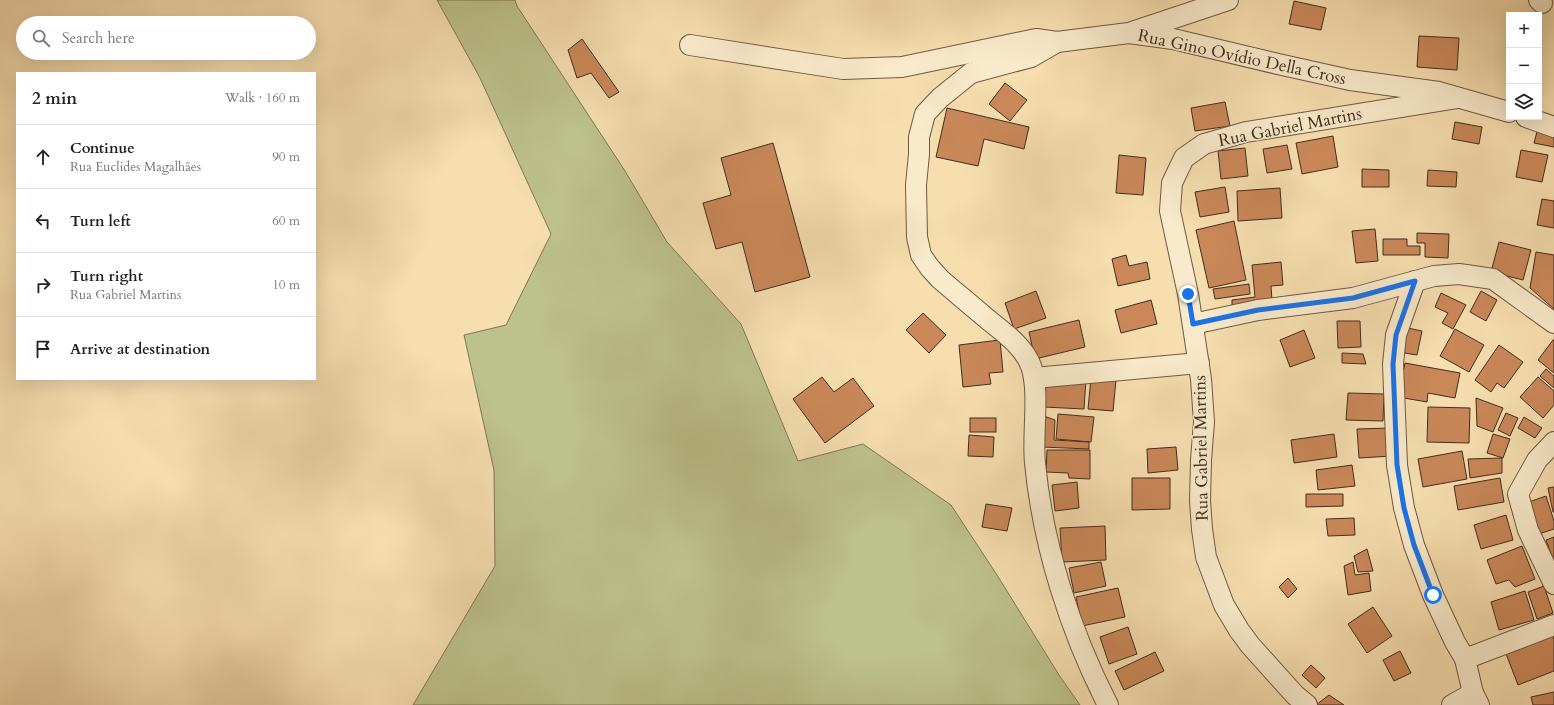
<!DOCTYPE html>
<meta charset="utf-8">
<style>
body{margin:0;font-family:Cardo,serif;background:#f6f6f6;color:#222}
.controls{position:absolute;right:12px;top:12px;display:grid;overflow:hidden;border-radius:0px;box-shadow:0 4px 16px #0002}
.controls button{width:36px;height:36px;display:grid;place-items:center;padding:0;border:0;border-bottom:1px solid #e0e0e0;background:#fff;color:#222;font:20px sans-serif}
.stop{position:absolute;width:12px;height:12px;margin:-9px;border:3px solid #1a73e8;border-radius:50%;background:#fff}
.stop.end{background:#1a73e8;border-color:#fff;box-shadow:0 1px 4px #0008}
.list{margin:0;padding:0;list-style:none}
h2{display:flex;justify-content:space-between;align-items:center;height:52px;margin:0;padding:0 16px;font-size:17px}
h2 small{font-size:13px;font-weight:400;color:#767676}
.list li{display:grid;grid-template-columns:26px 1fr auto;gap:12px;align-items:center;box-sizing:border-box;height:64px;padding:0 16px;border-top:1px solid #e0e0e0}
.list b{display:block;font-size:15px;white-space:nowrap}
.list p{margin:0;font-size:13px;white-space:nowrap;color:#767676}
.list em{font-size:13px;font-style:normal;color:#767676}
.icon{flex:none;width:22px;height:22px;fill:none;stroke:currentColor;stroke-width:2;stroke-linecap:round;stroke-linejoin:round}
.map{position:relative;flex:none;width:1554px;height:705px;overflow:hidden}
.search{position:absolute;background:#fff;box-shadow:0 4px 16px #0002;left:16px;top:16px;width:300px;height:44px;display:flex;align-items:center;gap:10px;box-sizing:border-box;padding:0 14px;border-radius:22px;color:#767676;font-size:15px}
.panel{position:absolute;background:#fff;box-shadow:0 4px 16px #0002;left:16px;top:72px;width:300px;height:308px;border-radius:0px}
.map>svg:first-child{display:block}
.green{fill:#bdc18a;stroke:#807754}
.building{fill:#ca8859;stroke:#422d1e}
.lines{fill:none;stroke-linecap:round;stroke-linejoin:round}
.minor-casing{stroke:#6f5942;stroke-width:22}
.minor{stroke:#f9eacb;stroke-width:20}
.route{stroke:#1a73e8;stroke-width:5}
.labels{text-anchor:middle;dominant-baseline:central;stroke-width:3;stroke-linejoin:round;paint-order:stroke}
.street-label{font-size:17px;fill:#422d1e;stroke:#f9eacb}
</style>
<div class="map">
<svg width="1554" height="705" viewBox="0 0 1554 705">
<rect width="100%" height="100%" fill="#f6deaf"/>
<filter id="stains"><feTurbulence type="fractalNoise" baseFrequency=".005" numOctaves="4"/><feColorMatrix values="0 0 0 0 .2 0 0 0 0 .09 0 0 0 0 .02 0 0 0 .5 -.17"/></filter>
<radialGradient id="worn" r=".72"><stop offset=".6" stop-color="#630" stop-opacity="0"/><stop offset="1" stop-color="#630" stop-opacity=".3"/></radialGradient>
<path class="green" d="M 437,0 L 515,0 L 517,6 L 625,171 L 667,242 L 741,324 L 798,461 L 863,444 L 951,505 L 997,575 L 1059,675 L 1080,705 L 413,705 L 495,566 L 494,470 L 464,335 L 506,325 L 551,234 L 480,78 Z"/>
<g class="building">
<path d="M 1294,1 L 1326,8 L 1321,30 L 1289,24 Z"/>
<path d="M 1419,36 L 1459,38 L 1457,70 L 1417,67 Z"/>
<path d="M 582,39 L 619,92 L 609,98 L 591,73 L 577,78 L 568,50 Z"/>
<path d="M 1005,83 L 1027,100 L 1010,121 L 989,104 Z"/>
<path d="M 1225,102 L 1230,126 L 1195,131 L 1191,108 Z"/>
<path d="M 947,108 L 1029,127 L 1024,149 L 984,139 L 978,166 L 936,157 Z"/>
<path d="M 1455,122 L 1482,127 L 1479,144 L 1452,139 Z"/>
<path d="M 1538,128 L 1554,131 L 1554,147 L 1534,143 Z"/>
<path d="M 1333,136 L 1338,167 L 1302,174 L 1296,143 Z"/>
<path d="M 773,143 L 810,277 L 755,292 L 742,242 L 716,249 L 703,203 L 731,195 L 721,158 Z"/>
<path d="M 1287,145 L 1292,169 L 1267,173 L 1263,149 Z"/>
<path d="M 1245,148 L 1248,176 L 1221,179 L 1218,151 Z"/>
<path d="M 1521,150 L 1548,155 L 1542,182 L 1516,177 Z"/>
<path d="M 1119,155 L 1146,158 L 1143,195 L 1116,193 Z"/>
<path d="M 1362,169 L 1389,170 L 1389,187 L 1362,187 Z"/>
<path d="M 1428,170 L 1457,172 L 1456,187 L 1427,186 Z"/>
<path d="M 1225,187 L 1229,212 L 1200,217 L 1195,192 Z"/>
<path d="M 1280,188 L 1282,218 L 1238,221 L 1237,191 Z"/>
<path d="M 1542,199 L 1554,201 L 1554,228 L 1537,225 Z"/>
<path d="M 1234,221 L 1246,280 L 1209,288 L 1196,230 Z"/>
<path d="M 1375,229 L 1378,261 L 1356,263 L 1352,231 Z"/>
<path d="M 1417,233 L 1449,234 L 1448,258 L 1425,257 L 1425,243 L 1417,243 Z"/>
<path d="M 1383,239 L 1407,239 L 1407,246 L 1420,246 L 1420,255 L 1383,255 Z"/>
<path d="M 1499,242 L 1531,250 L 1523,280 L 1491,272 Z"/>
<path d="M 1536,252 L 1554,255 L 1554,309 L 1530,288 Z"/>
<path d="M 1126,255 L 1129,266 L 1147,262 L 1150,279 L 1118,286 L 1112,259 Z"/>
<path d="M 1281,262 L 1283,285 L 1271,286 L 1272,301 L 1232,305 L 1232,300 L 1255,297 L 1252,265 Z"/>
<path d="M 1249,284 L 1250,294 L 1215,299 L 1213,289 Z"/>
<path d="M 1036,291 L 1046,318 L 1014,329 L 1005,303 Z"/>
<path d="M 1481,291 L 1497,300 L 1486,321 L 1470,312 Z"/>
<path d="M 1441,293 L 1466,305 L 1453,329 L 1442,323 L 1448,313 L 1435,307 Z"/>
<path d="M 1151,300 L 1157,324 L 1121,333 L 1115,310 Z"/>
<path d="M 923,313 L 946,335 L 929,353 L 906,330 Z"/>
<path d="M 1079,320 L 1085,347 L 1035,359 L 1029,332 Z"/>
<path d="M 1337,321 L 1360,321 L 1361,347 L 1338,348 Z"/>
<path d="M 1403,327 L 1422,331 L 1417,355 L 1398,352 Z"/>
<path d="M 1455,329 L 1484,345 L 1469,372 L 1440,356 Z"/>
<path d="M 1304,330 L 1315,358 L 1290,367 L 1280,340 Z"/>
<path d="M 1000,340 L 1003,372 L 989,373 L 991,384 L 963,387 L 959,345 Z"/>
<path d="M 1553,340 L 1554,340 L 1554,373 L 1538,360 Z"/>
<path d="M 1499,345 L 1523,362 L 1504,388 L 1497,383 L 1491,392 L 1475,380 Z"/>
<path d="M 1342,353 L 1363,354 L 1366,364 L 1342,363 Z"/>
<path d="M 1405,363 L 1460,373 L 1455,398 L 1428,393 L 1427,402 L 1398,397 Z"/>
<path d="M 1546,369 L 1554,376 L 1554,388 L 1540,376 Z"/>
<path d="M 822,377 L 834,392 L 853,378 L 874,406 L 825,443 L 793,399 Z"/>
<path d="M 1538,377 L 1554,391 L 1554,405 L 1543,418 L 1520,397 Z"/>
<path d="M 1045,378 L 1086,379 L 1084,409 L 1044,407 Z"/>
<path d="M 1091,378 L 1116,380 L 1113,411 L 1088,409 Z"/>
<path d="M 1348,393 L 1384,394 L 1383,421 L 1346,420 Z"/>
<path d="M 1476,398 L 1503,408 L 1493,432 L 1477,426 Z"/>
<path d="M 1428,407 L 1470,408 L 1469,443 L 1427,442 Z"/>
<path d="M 1506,413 L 1518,418 L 1510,436 L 1498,430 Z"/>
<path d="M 1058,414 L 1094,417 L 1091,442 L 1056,439 Z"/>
<path d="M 1044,416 L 1055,420 L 1054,440 L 1089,442 L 1089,449 L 1042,447 Z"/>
<path d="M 1524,417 L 1542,428 L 1535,438 L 1518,428 Z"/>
<rect x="970" y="418" width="26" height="14"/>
<path d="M 1390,428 L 1392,456 L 1359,458 L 1357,429 Z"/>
<path d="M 1334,434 L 1337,457 L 1294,463 L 1291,440 Z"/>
<path d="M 1493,434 L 1510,439 L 1503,458 L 1487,453 Z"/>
<path d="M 969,435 L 994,437 L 993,457 L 968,456 Z"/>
<path d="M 1176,447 L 1178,470 L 1148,473 L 1147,449 Z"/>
<path d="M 1047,450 L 1090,450 L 1090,479 L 1069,478 L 1068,473 L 1046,472 Z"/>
<path d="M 1462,451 L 1467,479 L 1423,487 L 1418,459 Z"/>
<path d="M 1502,458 L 1502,473 L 1470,478 L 1468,459 Z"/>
<path d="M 1352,465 L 1355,486 L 1318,490 L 1316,470 Z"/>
<path d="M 1132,478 L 1170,478 L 1170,509 L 1132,510 Z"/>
<path d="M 1500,478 L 1504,502 L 1458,510 L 1454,486 Z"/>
<path d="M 1077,482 L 1079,508 L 1055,511 L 1052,485 Z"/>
<path d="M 1554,487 L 1554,512 L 1553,512 L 1548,488 Z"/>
<path d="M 1306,494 L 1343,494 L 1343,506 L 1306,507 Z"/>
<path d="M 1546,496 L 1554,521 L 1554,529 L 1536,535 L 1526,503 Z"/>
<path d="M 986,504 L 1012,508 L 1007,531 L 982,527 Z"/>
<path d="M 1506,515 L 1513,540 L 1481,549 L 1474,525 Z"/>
<path d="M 1354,518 L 1355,535 L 1328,536 L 1326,519 Z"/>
<path d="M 1105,526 L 1106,560 L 1062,562 L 1060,528 Z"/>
<path d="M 1554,537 L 1554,562 L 1546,540 Z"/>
<path d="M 1522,546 L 1535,579 L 1515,587 L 1509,580 L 1496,584 L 1487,560 Z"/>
<path d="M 1367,549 L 1373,571 L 1358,572 L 1354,556 Z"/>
<path d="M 1101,562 L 1106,586 L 1074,593 L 1069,568 Z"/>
<path d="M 1353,562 L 1355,575 L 1369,573 L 1371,591 L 1348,595 L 1344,566 Z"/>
<path d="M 1288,578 L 1297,589 L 1288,598 L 1279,587 Z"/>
<path d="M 1544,586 L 1553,613 L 1537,619 L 1528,592 Z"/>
<path d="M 1118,588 L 1125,617 L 1082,626 L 1076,597 Z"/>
<path d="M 1525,591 L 1534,620 L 1499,630 L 1491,602 Z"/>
<path d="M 1373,607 L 1392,636 L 1367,653 L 1348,624 Z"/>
<path d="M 1128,627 L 1137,654 L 1109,664 L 1100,637 Z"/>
<path d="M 1552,633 L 1554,640 L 1554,671 L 1518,685 L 1505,651 Z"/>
<path d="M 1400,651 L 1411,673 L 1394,681 L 1383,660 Z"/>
<path d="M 1155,652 L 1164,671 L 1124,690 L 1115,671 Z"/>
<path d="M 1311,665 L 1325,678 L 1316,688 L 1302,675 Z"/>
<path d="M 1554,692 L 1554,705 L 1533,705 L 1531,697 Z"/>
<path d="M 1329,695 L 1344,705 L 1316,705 Z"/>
</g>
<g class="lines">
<defs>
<g id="minor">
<path d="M 1539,0 L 1542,3"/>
<path d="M 1132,32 L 1228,0"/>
<path d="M 1057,42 L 1031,57 L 971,73 L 940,98 L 925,114 L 919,137 L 919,154 L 916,185 L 917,237 L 921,255 L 930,268 L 940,279 C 955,292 971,305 986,318 C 1002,331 1024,346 1031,366 C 1040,391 1032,435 1035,463 C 1043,546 1070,631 1108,705"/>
<path d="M 690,45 L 843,69 L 902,67 L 1036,39 L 1057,42 L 1129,33 L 1173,39 L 1278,64 L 1350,80 L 1439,92 L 1509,112"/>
<path d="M 1526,117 L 1554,127"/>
<path d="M 1415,281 L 1396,335 L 1393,364 L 1397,465 L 1404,508 L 1414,545 L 1433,595 L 1455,642 L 1465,659 L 1473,693 L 1479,705"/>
<path d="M 1193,324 L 1258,310 L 1353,298 L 1434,276 L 1459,274 L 1493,279 L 1554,323"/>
<path d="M 1034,378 L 1199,363"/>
<path d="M 1554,442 L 1537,460 L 1518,494 L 1528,530 L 1554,584"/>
<path d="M 1465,659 L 1554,625"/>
<path d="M 1307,705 L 1295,695 L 1250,645 L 1239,630 L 1224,605 L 1206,557 L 1202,529 L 1200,501 L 1201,460 L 1204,422 L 1201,379 L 1188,294 L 1170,211 L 1172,183 L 1184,158 L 1204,144 L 1246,132 L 1458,98"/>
<path d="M 1452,705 L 1473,693"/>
</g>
</defs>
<use href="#minor" class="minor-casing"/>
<use href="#minor" class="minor"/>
</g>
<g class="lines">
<path class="route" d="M 1188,294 L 1193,324 L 1258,310 L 1353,298 L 1415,281 L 1396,335 L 1393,364 L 1397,465 L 1404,508 L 1414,545 L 1433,595"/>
</g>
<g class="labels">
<g class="street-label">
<text transform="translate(1242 57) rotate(12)">Rua Gino Ovídio Della Cross</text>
<text transform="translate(1290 127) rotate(-11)">Rua Gabriel Martins</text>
<text transform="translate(1201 448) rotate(-91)">Rua Gabriel Martins</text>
</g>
</g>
<rect width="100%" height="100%" filter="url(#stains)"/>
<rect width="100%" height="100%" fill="url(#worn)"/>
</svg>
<div class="controls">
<button>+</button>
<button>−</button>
<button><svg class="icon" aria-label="layers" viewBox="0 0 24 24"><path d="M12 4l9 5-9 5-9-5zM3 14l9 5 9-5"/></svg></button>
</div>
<div class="stop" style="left:1433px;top:595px"></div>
<div class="stop end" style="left:1188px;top:294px"></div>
<div class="search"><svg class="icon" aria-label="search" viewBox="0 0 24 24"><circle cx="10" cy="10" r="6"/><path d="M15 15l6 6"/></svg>Search here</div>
<section class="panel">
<h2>2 min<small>Walk · 160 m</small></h2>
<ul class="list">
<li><svg class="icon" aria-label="ahead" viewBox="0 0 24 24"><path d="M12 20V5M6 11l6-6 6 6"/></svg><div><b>Continue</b><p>Rua Euclides Magalhães</p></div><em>90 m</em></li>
<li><svg class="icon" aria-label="left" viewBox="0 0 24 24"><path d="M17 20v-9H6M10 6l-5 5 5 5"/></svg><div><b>Turn left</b></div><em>60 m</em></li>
<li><svg class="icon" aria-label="right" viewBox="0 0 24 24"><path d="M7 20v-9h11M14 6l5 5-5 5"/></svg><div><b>Turn right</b><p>Rua Gabriel Martins</p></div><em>10 m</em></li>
<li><svg class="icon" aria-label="arrive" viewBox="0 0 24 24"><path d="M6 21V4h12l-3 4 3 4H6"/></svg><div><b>Arrive at destination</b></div></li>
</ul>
</section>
</div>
